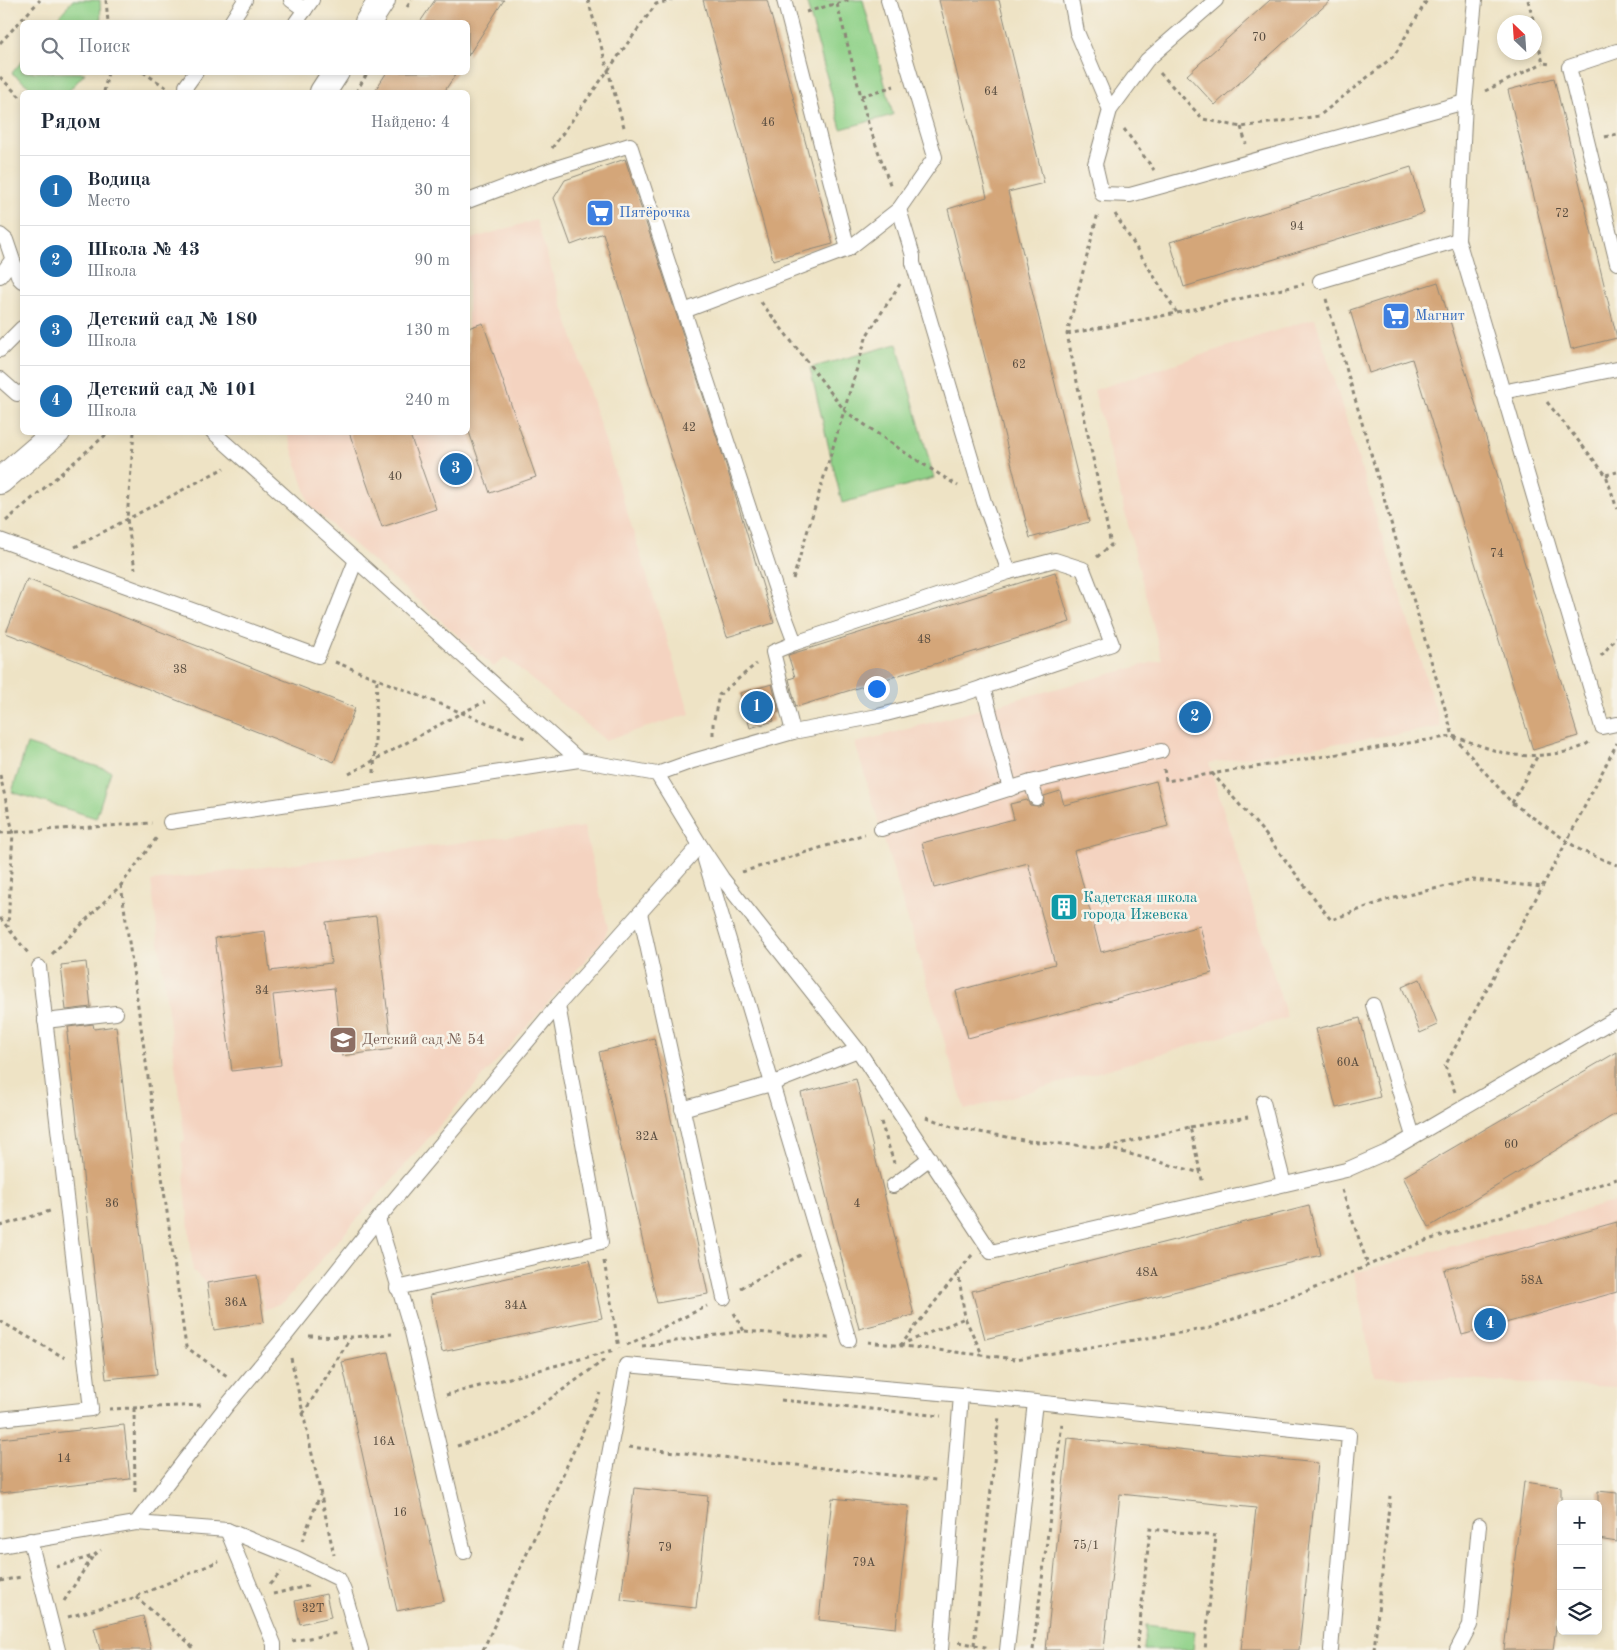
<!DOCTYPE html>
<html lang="ru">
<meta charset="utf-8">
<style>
body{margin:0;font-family:"Old Standard TT",serif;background:#f6f6f7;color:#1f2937}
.controls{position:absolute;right:15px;bottom:15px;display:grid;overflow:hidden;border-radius:8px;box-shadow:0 2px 8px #0003}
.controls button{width:45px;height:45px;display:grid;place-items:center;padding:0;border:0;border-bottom:1px solid #e0e1e3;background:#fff;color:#1f2937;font:25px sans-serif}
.compass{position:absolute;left:1497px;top:15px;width:45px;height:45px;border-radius:50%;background:#fff;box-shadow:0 2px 8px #0003;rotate:335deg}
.you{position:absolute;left:876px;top:688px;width:18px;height:18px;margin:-12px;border:4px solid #fff;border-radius:50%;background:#1a73e8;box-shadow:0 0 0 8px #1a73e833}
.badge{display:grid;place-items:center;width:32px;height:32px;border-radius:50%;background:#1f6fb2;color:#fff;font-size:16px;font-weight:700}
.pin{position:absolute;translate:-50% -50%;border:2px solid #fff;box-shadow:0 1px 5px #0006}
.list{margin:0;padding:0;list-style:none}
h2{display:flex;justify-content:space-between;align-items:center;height:65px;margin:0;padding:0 20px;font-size:21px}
h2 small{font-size:16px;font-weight:400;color:#747a83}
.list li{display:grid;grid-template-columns:32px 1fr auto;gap:15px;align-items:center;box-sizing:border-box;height:70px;padding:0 20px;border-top:1px solid #e0e1e3}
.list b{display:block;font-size:19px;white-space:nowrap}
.list p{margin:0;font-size:16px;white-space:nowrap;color:#747a83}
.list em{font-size:16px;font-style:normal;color:#747a83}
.icon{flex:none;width:28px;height:28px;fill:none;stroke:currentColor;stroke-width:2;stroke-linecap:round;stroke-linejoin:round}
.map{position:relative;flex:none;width:1617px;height:1650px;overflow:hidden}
.search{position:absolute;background:#fff;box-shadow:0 2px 8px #0003;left:20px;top:20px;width:450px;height:55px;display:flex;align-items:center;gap:12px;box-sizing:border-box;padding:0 18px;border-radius:8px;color:#747a83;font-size:19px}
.panel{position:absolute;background:#fff;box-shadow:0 2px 8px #0003;left:20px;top:90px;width:450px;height:345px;border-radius:8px}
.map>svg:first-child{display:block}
.built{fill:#f4d3c0}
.green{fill:#90d289;stroke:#5e7e5a}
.building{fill:#d4a679}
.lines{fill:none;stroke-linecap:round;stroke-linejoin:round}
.lane-casing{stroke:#8c8778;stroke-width:16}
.street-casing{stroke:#8c8778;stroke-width:28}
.path{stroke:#8c8778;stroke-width:3;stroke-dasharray:4 4;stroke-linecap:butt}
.lane{stroke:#fff;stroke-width:14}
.street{stroke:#fff;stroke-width:26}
.labels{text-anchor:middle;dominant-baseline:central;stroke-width:5;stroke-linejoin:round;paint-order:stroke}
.number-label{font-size:12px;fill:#554a3e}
.shop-label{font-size:15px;fill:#366cbe;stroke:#f7f3e8;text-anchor:start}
.culture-label{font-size:15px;fill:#0d838f;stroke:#f7f3e8;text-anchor:start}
.education-label{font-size:15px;fill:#785e54;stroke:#f7f3e8;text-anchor:start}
</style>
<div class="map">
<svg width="1617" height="1650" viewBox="0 0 1617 1650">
<rect width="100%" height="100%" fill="#f7f3e8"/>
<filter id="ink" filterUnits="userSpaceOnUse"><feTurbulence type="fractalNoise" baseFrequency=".02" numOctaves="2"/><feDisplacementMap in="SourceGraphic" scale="10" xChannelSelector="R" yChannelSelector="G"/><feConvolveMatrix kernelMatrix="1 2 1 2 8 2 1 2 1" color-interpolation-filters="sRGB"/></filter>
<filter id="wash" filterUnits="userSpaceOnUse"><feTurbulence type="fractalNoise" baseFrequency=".0096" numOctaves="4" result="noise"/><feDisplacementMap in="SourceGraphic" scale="20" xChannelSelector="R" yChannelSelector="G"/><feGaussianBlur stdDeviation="1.12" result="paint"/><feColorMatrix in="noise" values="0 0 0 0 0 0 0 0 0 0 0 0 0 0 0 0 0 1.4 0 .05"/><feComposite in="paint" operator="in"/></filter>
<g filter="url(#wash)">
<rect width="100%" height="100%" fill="#eee3c5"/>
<g class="built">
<path d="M 536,220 L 690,714 L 605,740 L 505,657 L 494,667 L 310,506 L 287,433 L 468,432 L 468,240 Z"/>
<path d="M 1315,318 L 1441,727 L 1209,763 L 1287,1018 L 965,1110 L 855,743 L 1162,660 L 1094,390 Z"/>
<path d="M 584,827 L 608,928 L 604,939 L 285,1301 L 264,1310 L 257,1276 L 207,1283 L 193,1271 L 181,1143 L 185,1141 L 151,881 Z"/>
<path d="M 1617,1201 L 1617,1387 L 1374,1376 L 1354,1273 Z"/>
</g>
<g class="green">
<path d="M 73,0 L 100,0 L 101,22 L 54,22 Z"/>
<path d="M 806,0 L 863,0 L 893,115 L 841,129 Z"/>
<path d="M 22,61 L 22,72 L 85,73 L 68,92 L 36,92 L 12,73 Z"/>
<path d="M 897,344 L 934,478 L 842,503 L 810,368 Z"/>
<path d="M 27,744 L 111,771 L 96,818 L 12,792 Z"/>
<path d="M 1146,1625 L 1195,1631 L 1193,1650 L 1144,1650 Z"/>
</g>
<g id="blocks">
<g class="building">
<path d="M 435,0 L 504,0 L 468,56 L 468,22 L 420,22 Z"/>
<path d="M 703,0 L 767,0 L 833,244 L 773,260 Z"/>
<path d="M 939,0 L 999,0 L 1044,183 L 1008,192 L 1089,522 L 1030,538 L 948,209 L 987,197 Z"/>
<path d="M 1270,0 L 1331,0 L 1215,105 L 1187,75 Z"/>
<path d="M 387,72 L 457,72 L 444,92 L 374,92 Z"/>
<path d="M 1554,78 L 1617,338 L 1571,349 L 1508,90 Z"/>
<path d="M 625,159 L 726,465 L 774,623 L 727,637 L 603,233 L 571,245 L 554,198 L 565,180 Z"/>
<path d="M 1411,167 L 1424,213 L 1184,287 L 1170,242 Z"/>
<path d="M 1438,282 L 1578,736 L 1533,750 L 1412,359 L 1369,373 L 1350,310 Z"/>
<path d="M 483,323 L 536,477 L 490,493 L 468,429 L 468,328 Z"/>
<path d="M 349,432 L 409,432 L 436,509 L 382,527 Z"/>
<path d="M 1055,572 L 1070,622 L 796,707 L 789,679 L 795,677 L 788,655 Z"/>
<path d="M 27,579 L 355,708 L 334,762 L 6,633 Z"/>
<path d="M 772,684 L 779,712 L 772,714 L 774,721 L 750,728 L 740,693 Z"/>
<path d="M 1156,781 L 1168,826 L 1074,851 L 1101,952 L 1200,926 L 1212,973 L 968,1038 L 956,991 L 1055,964 L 1028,863 L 934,888 L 922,843 L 1014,819 L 1010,804 L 1027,800 L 1030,805 L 1038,806 L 1043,804 L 1044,796 L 1060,791 L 1064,805 Z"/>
<path d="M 376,916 L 392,1049 L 342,1056 L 334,988 L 273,995 L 281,1065 L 232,1071 L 215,938 L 265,931 L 270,971 L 331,963 L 326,922 Z"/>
<path d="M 86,962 L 91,1007 L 66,1010 L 61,965 Z"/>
<path d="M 1420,979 L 1438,1025 L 1420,1033 L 1402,987 Z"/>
<path d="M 1360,1018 L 1380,1097 L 1336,1108 L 1316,1029 Z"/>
<path d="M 93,1024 L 94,1029 L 116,1026 L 157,1374 L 106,1379 L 67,1033 L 69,1033 L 68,1027 Z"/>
<path d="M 654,1038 L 708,1294 L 657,1303 L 599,1052 Z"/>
<path d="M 1617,1052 L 1617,1113 L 1429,1227 L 1403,1177 Z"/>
<path d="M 856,1079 L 914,1315 L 859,1329 L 801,1093 Z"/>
<path d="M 1309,1206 L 1321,1255 L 985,1339 L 972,1291 Z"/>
<path d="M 1617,1222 L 1617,1292 L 1462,1335 L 1444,1270 Z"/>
<path d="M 589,1260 L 602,1318 L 442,1352 L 430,1295 Z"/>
<path d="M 257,1275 L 264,1322 L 214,1330 L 207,1283 Z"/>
<path d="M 388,1352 L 444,1601 L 397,1611 L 342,1362 Z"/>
<path d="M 124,1425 L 130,1479 L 0,1493 L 0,1439 Z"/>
<path d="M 1068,1438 L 1318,1463 L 1299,1650 L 1241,1650 L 1256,1508 L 1120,1494 L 1104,1650 L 1046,1650 Z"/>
<path d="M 1524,1482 L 1561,1487 L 1561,1587 L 1553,1650 L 1504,1650 Z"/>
<path d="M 634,1488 L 708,1496 L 696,1608 L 621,1600 Z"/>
<path d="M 1598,1491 L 1617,1493 L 1617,1542 L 1598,1539 Z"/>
<path d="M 832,1498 L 909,1506 L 896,1628 L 819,1620 Z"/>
<path d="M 326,1594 L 331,1617 L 300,1624 L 295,1601 Z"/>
<path d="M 143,1616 L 151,1650 L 100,1650 L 94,1628 Z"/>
</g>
</g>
</g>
<g filter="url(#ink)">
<use href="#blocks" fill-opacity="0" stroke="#8c8778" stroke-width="1"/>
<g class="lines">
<defs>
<g id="lane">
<path d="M 291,0 L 305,10"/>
<path d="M 784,0 L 848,249"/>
<path d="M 1071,0 L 1077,32 L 1110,110"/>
<path d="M 1216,0 L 1147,60 L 1110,110 L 1095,164 L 1102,194 L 1130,195 L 1465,102 L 1475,0"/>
<path d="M 231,22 L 245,0"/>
<path d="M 296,22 L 312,0"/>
<path d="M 1617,51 L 1569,67 L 1617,263"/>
<path d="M 186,86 L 196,72"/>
<path d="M 1465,102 L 1458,240 L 1602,727 L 1617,724"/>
<path d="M 468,201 L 550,170 L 630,145 L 684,311"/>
<path d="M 0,235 L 6,240 L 19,278 L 22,281"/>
<path d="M 0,276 L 12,260"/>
<path d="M 1320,281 L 1458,240"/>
<path d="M 0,350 L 22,328"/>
<path d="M 0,379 L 17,394 L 22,392"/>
<path d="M 1502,392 L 1617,369"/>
<path d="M 0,540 L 318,656 L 356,560"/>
<path d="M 795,643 L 1009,572 L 984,502 L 913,263 L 913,256 L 899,209"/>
<path d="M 983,687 L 1010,789"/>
<path d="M 793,732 L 878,716 L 960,695 L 1112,644 L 1083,569 L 1055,560 L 1009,572"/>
<path d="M 657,774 L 693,761 L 793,732 L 773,652 L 795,643 L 783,611 L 684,311 L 848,249 L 899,209 L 935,157 L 888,0"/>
<path d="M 1031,782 L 1161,751"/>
<path d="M 170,822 L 579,760"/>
<path d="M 881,829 L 1031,782 L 1036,798"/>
<path d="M 700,845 L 722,878 L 858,1050 L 991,1252 L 1346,1170 L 1389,1151 L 1617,1018"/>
<path d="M 705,860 L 849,1340"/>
<path d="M 640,913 L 724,1298"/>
<path d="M 1373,1005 L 1413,1136"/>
<path d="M 45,1021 L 116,1013"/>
<path d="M 1263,1102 L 1284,1184"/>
<path d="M 682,1109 L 771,1084 L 858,1050"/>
<path d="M 893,1186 L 930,1158"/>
<path d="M 378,1219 L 412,1332 L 464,1552"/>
<path d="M 397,1288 L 601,1242 L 558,1005"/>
<path d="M 0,1419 L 91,1409 L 39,967"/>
<path d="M 136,1523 L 227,1530 L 296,1558 L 339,1579 L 344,1591 L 361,1650"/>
<path d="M 227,1530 L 274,1644 L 274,1650"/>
<path d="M 30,1540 L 58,1650"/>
<path d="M 0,1546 L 136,1523 L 228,1404 L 286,1335 L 378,1219 L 558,1005 L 700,845 L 657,774 L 579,760 L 213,432"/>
<path d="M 572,1650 L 626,1365 L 1007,1399 L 1349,1435 L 1331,1650"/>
<path d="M 941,1650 L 961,1395"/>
<path d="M 1007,1650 L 1035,1402"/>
<path d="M 1457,1650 L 1470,1625 L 1479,1525"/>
</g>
<g id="street">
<path d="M 368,22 L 382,0"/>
<path d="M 323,92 L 336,72"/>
<path d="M 0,481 L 57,432"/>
</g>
</defs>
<use href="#lane" class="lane-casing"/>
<use href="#street" class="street-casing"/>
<g class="path">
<path d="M 106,0 L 108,22"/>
<path d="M 588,0 L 624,127"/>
<path d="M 1528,0 L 1534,22"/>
<path d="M 837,4 L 868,123 L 891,187"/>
<path d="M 407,7 L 412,0"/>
<path d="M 806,12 L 849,0"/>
<path d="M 1534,26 L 1543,63 L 1551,64"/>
<path d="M 0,43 L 40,0"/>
<path d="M 143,72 L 167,88"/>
<path d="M 1160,73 L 1203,119 L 1241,127 L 1319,116 L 1394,56 L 1427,0"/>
<path d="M 0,77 L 22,99"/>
<path d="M 1485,91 L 1543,63"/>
<path d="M 104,92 L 108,72"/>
<path d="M 356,92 L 368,72"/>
<path d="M 861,96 L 894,86"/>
<path d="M 1241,127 L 1246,144"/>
<path d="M 1124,129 L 1154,170"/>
<path d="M 1605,137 L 1617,134"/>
<path d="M 552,148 L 656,4 L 672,0"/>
<path d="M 1115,214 L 1177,313"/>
<path d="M 1326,299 L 1453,736 C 1471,742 1490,750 1508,754 C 1526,758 1578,755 1590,741"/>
<path d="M 761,302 L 845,411 L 904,452 L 958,486"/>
<path d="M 1067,334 L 1177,313 L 1304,284"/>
<path d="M 1547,402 L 1606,475 L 1617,509"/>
<path d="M 134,432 L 127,519 L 135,569"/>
<path d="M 1606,475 L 1617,472"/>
<path d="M 6,521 L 109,432"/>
<path d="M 75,547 L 224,468"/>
<path d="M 1097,557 L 1111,545 L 1067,334 L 1098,213"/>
<path d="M 793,579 L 867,335 L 900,284"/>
<path d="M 1601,656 L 1617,637"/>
<path d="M 335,662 L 525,738"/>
<path d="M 713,735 L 713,724 L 719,695 L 756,664"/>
<path d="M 1164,769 L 1166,781 L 1453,736 L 1512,803 L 1580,850 L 1617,865"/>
<path d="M 374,773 L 377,678"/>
<path d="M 1212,773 L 1266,835 L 1331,920 L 1386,900 L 1473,880 L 1542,887"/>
<path d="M 349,774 L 461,713 L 485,702"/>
<path d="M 0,775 L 13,832 L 8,927"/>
<path d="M 1512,803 L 1538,755"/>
<path d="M 0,833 L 152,823"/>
<path d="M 742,872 L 865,834"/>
<path d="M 121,885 L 186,1347 L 227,1376"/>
<path d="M 0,918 L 28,953"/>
<path d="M 52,954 L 121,885 L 158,836"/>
<path d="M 1455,1092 L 1445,1066 L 1567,841 L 1617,743"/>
<path d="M 926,1117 L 952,1127 L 1029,1141 L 1107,1148 L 1201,1173"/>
<path d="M 881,1122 L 894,1163"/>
<path d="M 1190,1127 L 1248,1117"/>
<path d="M 1107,1147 L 1190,1127 L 1203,1184"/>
<path d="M 1342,1190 L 1368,1265"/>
<path d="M 0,1226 L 50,1211"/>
<path d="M 604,1261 L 619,1348"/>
<path d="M 958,1271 L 965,1318 L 982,1354"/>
<path d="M 741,1288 L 804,1253"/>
<path d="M 734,1313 L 744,1331"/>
<path d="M 0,1321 L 65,1358"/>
<path d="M 309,1336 L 352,1337 L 392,1334"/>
<path d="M 868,1342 L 1016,1359 L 1210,1328 L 1325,1284 L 1422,1242 L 1617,1179"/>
<path d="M 627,1345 L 707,1306"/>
<path d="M 900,1345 L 965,1318"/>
<path d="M 642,1346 L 744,1331 L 829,1338"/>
<path d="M 900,1346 L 972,1255"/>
<path d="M 291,1358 L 334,1555"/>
<path d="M 446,1395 L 614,1350"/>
<path d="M 781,1400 L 941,1416"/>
<path d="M 134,1408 L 135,1493"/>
<path d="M 109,1409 L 203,1405"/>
<path d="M 303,1414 L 351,1337"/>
<path d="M 457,1446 L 507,1430 L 607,1358"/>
<path d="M 629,1447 L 936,1480"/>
<path d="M 302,1541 L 320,1495"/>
<path d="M 56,1567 L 93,1556 L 101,1550"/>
<path d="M 0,1581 L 21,1577"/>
<path d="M 270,1584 L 281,1572"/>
<path d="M 273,1594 L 308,1586"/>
<path d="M 136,1597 L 190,1644 L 194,1650"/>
<path d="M 64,1601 L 93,1556"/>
<path d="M 68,1617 L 128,1600 L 219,1561"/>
<path d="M 292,1641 L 338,1633"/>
<path d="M 959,1642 L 990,1648"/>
<path d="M 974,1645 L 999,1416"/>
<path d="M 483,1650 L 600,1393"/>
<path d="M 1033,1650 L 1062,1423"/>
<path d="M 1137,1650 L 1150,1529 L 1216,1536 L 1205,1650"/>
<path d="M 1374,1650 L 1390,1496"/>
</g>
<use href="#lane" class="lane"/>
<use href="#street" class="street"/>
</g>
</g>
<defs>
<symbol id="supermarket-square" viewBox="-11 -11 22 22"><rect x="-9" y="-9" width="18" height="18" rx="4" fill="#3f7fe0" stroke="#f7f3e8"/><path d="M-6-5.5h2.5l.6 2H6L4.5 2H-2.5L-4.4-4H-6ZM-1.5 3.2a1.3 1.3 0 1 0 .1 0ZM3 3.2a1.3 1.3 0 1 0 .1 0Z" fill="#fff"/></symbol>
<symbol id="building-square" viewBox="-11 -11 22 22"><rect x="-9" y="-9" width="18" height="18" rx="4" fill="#0f9aa8" stroke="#f7f3e8"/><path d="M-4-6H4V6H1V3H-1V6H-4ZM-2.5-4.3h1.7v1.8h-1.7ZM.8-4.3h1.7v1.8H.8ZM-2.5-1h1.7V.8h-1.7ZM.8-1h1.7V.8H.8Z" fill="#fff"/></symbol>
<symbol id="school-square" viewBox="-11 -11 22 22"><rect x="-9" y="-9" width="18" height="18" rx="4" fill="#8d6e63" stroke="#f7f3e8"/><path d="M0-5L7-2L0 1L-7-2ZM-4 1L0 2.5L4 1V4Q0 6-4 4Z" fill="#fff"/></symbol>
</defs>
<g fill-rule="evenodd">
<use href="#supermarket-square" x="584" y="197" width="32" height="32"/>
<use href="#supermarket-square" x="1380" y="300" width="32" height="32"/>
<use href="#building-square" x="1048" y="891" width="32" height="32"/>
<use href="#school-square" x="327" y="1024" width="32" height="32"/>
</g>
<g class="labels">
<g class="number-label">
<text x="1259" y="38">70</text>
<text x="991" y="92">64</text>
<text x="768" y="123">46</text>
<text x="1562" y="214">72</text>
<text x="1297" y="227">94</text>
<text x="1019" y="365">62</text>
<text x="689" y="428">42</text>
<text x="395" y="477">40</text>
<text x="1497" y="554">74</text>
<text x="924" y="640">48</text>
<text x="180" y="670">38</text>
<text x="262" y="991">34</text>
<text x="1348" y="1063">60А</text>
<text x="647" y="1137">32А</text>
<text x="1511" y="1145">60</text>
<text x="112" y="1204">36</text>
<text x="857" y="1204">4</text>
<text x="1147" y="1273">48А</text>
<text x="1532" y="1281">58А</text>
<text x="236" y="1303">36А</text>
<text x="516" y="1306">34А</text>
<text x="384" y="1442">16А</text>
<text x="64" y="1459">14</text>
<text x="400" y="1513">16</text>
<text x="1086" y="1546">75/1</text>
<text x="665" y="1548">79</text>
<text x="864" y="1563">79А</text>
<text x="313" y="1609">32Т</text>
</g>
<g class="shop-label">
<text x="619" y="213">Пятёрочка</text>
<text x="1415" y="316">Магнит</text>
</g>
<g class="culture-label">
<text x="1083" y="898">Кадетская школа<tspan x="1083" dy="17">города Ижевска</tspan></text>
</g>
<g class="education-label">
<text x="362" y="1040">Детский сад № 54</text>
</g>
</g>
</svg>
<div class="controls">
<button>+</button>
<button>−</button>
<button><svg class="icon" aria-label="layers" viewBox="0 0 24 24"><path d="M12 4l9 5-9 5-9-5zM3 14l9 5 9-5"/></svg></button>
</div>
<svg class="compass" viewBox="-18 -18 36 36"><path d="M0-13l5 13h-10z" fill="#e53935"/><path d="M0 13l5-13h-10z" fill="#747a83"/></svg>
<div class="you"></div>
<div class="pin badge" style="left:757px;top:707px">1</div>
<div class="pin badge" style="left:1195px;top:717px">2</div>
<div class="pin badge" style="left:456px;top:469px">3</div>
<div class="pin badge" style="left:1490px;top:1324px">4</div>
<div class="search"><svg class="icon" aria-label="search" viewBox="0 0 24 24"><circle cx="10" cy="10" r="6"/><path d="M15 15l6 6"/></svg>Поиск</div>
<section class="panel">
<h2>Рядом<small>Найдено: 4</small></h2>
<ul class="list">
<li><span class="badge">1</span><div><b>Водица</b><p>Место</p></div><em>30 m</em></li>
<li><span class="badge">2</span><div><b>Школа № 43</b><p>Школа</p></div><em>90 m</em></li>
<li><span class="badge">3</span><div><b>Детский сад № 180</b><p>Школа</p></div><em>130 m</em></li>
<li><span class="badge">4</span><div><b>Детский сад № 101</b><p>Школа</p></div><em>240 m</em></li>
</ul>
</section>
</div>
